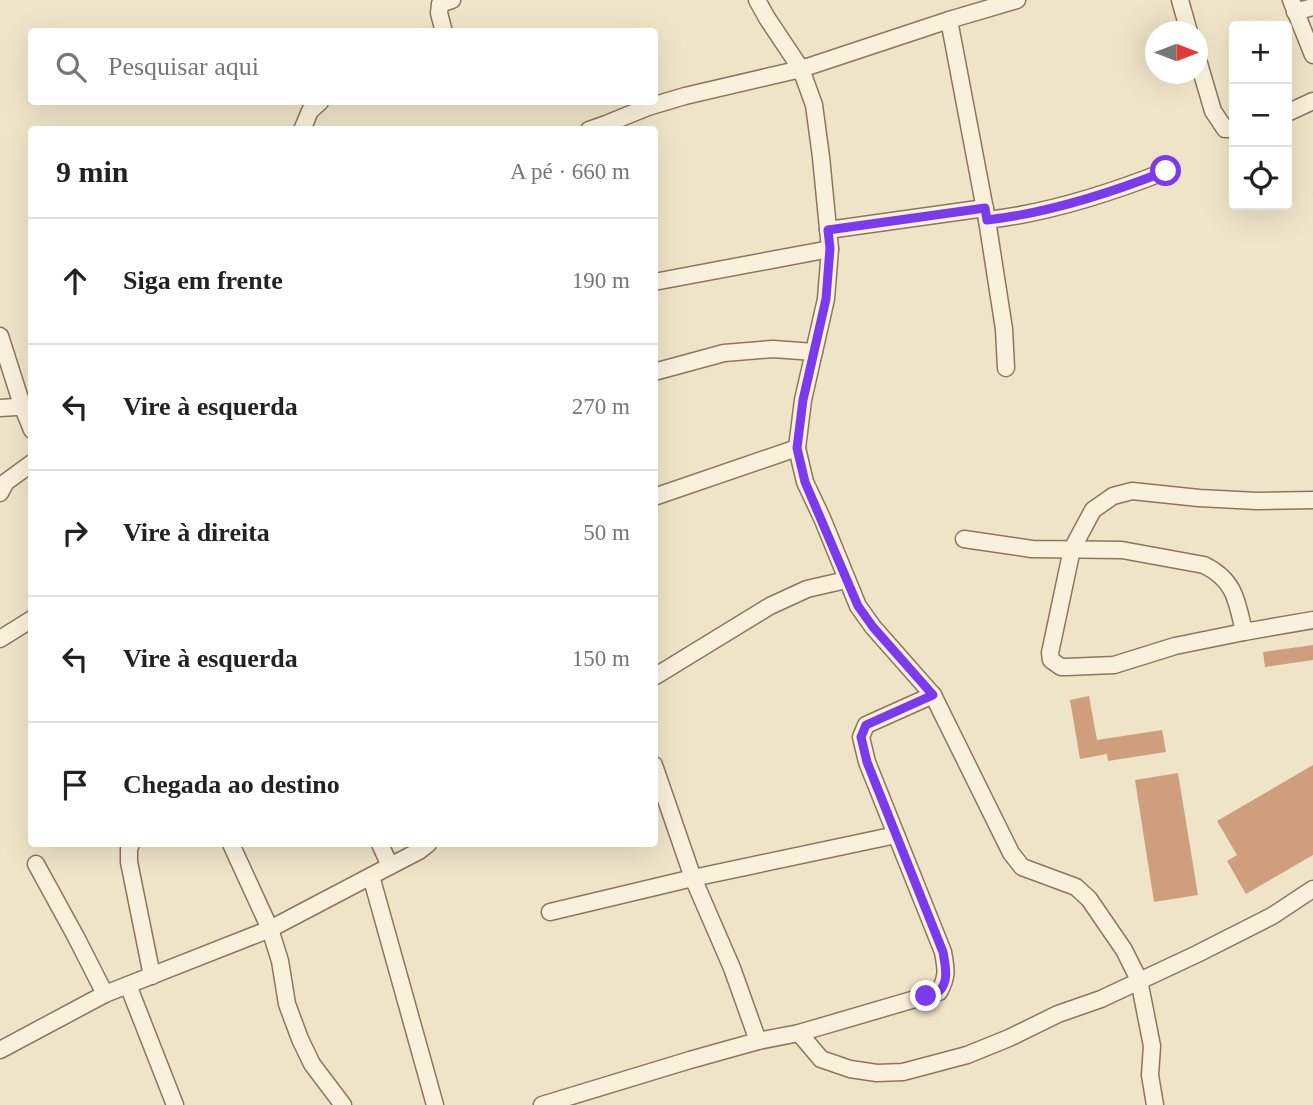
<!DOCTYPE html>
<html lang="pt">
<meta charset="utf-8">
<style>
body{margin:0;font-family:Georgia,serif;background:#f2f2f2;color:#222}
.controls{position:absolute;right:21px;top:21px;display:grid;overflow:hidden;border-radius:7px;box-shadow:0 7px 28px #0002}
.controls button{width:63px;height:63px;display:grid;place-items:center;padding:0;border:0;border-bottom:2px solid #e0e0e0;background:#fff;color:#222;font:35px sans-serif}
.compass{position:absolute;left:1145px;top:21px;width:63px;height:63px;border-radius:50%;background:#fff;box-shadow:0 7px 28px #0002;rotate:90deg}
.stop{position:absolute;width:21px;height:21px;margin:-16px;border:5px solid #7c3aed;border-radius:50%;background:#fff}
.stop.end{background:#7c3aed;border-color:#fff;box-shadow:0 2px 7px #0008}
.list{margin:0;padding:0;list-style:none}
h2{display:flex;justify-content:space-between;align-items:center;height:91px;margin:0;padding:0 28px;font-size:30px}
h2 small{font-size:23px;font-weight:400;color:#767676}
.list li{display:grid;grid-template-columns:46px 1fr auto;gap:21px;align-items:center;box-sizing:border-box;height:126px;padding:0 28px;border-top:2px solid #e0e0e0}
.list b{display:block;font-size:26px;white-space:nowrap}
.list em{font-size:23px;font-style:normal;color:#767676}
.icon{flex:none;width:38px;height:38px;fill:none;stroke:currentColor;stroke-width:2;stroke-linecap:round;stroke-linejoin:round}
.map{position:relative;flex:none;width:1313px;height:1105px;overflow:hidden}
.search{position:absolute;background:#fff;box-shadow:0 7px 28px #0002;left:28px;top:28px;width:630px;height:77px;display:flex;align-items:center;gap:18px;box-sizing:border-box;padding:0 24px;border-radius:7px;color:#767676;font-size:26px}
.panel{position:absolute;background:#fff;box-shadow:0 7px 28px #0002;left:28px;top:126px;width:630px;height:721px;border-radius:7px}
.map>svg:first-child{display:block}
.building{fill:#cf9f7d}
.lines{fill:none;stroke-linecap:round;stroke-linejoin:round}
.minor-casing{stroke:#8d765c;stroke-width:19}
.minor{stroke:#faf1dc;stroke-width:16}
.route{stroke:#7c3aed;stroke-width:9}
</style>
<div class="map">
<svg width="1313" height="1105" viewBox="0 0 1313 1105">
<rect width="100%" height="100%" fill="#f0e4c8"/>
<g class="building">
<path d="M 1313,645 L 1313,660 L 1265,667 L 1263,652 Z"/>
<path d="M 1089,696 L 1097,740 L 1162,730 L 1166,752 L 1108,761 L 1107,754 L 1080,759 L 1070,700 Z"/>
<path d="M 1313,765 L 1313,855 L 1246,894 L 1227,861 L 1237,855 L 1217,821 Z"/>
<path d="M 1178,773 L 1198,895 L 1154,902 L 1135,780 Z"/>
</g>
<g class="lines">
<defs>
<g id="minor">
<path d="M 757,0 L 767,18 L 801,69 L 814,105 L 821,157 L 830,249 L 826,299 L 803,400 L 797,448 L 805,482 L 822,518 L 858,606 L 873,627 L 933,695 L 1011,853 L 1022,867 L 1076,887 L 1089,899 L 1124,950 L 1139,980 L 1152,1046 L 1150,1075 L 1155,1105"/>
<path d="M 1180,0 L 1189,32"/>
<path d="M 1291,0 L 1313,55"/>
<path d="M 1295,12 L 1313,7"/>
<path d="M 949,20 L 987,220 L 1004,329 L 1006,368"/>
<path d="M 444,32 L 439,13 L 440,4 L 452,0"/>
<path d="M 1198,60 L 1213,111 L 1225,129 L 1234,129"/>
<path d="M 1287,113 L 1313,101"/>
<path d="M 302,130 L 310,111 L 320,102"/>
<path d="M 589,130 L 606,124 L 648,107 L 685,96 L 801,69 L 949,20 L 1017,0"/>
<path d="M 987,220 C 1049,213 1108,194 1166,171"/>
<path d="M 828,230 L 985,208"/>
<path d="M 654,282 L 830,249"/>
<path d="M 0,336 L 23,408 L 32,430"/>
<path d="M 654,372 L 724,353 L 773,349 L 814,352"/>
<path d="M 0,408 L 32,406"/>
<path d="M 0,493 L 6,482 L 32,463"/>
<path d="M 654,497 L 797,448"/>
<path d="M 964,539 L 1032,549 L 1122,550 L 1204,565 C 1235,580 1237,601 1244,632 L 1313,620"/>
<path d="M 1244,632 L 1175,646 L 1114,665 L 1067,667 L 1061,667 L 1051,660 L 1050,653 L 1072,549 L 1093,510 L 1113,496 L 1132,491 L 1199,498 L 1257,501 L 1313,500"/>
<path d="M 0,639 L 32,619"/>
<path d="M 654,677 L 770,606 L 807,589 L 846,580"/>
<path d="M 131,844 L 129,849 L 129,862 L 152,976"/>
<path d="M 231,844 L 270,929 L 280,961 L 287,1004 L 300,1039 L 312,1064 L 343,1105"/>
<path d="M 380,844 L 390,866"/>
<path d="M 36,864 L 76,937 L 105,994"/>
<path d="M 371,876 L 435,1105"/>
<path d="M 550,912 L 693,878 L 896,835"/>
<path d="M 128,985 L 175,1105"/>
<path d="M 799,1033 L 939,992 C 948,976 946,969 943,952 L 867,762 L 861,737 L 866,725 L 933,695"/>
<path d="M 758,1041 L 799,1033 L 821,1059 L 850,1069 L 877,1073 L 903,1072 L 967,1055 L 1009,1038 L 1058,1014 L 1101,999 L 1197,954 L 1272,916 L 1313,889"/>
<path d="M 0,1050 L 105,994 L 270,929 L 390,866 L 419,851 L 428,844"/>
<path d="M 542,1105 L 690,1060 L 758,1041 L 732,968 L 693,878 L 654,765"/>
</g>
</defs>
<use href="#minor" class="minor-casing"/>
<use href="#minor" class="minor"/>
</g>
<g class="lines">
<path class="route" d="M 926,996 C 930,995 935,995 938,992 C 950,983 945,964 943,952 L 867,762 L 861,737 L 866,725 L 933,695 L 873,627 L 858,606 L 805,482 L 797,448 L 803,400 L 826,299 L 830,248 L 828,230 L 985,208 L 987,220 C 1049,213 1108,194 1166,171"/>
</g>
</svg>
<div class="controls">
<button>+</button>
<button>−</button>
<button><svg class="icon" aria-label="locate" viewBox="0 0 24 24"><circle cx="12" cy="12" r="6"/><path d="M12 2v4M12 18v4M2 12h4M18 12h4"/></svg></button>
</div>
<svg class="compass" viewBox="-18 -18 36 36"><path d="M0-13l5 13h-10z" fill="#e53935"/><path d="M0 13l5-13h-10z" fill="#767676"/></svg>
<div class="stop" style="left:1166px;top:171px"></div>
<div class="stop end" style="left:926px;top:996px"></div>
<div class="search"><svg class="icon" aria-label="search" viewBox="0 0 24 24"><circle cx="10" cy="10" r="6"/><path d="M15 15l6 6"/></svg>Pesquisar aqui</div>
<section class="panel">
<h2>9 min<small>A pé · 660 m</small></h2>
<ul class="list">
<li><svg class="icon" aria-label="ahead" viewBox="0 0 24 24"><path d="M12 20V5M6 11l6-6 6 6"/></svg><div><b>Siga em frente</b></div><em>190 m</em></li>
<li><svg class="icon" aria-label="left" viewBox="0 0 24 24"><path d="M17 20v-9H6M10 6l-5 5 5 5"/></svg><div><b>Vire à esquerda</b></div><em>270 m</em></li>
<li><svg class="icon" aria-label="right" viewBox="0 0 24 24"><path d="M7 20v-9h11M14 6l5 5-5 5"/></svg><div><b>Vire à direita</b></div><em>50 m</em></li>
<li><svg class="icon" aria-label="left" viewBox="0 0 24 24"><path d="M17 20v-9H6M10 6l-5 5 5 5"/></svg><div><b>Vire à esquerda</b></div><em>150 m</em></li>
<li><svg class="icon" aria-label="arrive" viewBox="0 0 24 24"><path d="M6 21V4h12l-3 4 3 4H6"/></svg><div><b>Chegada ao destino</b></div></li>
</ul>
</section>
</div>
